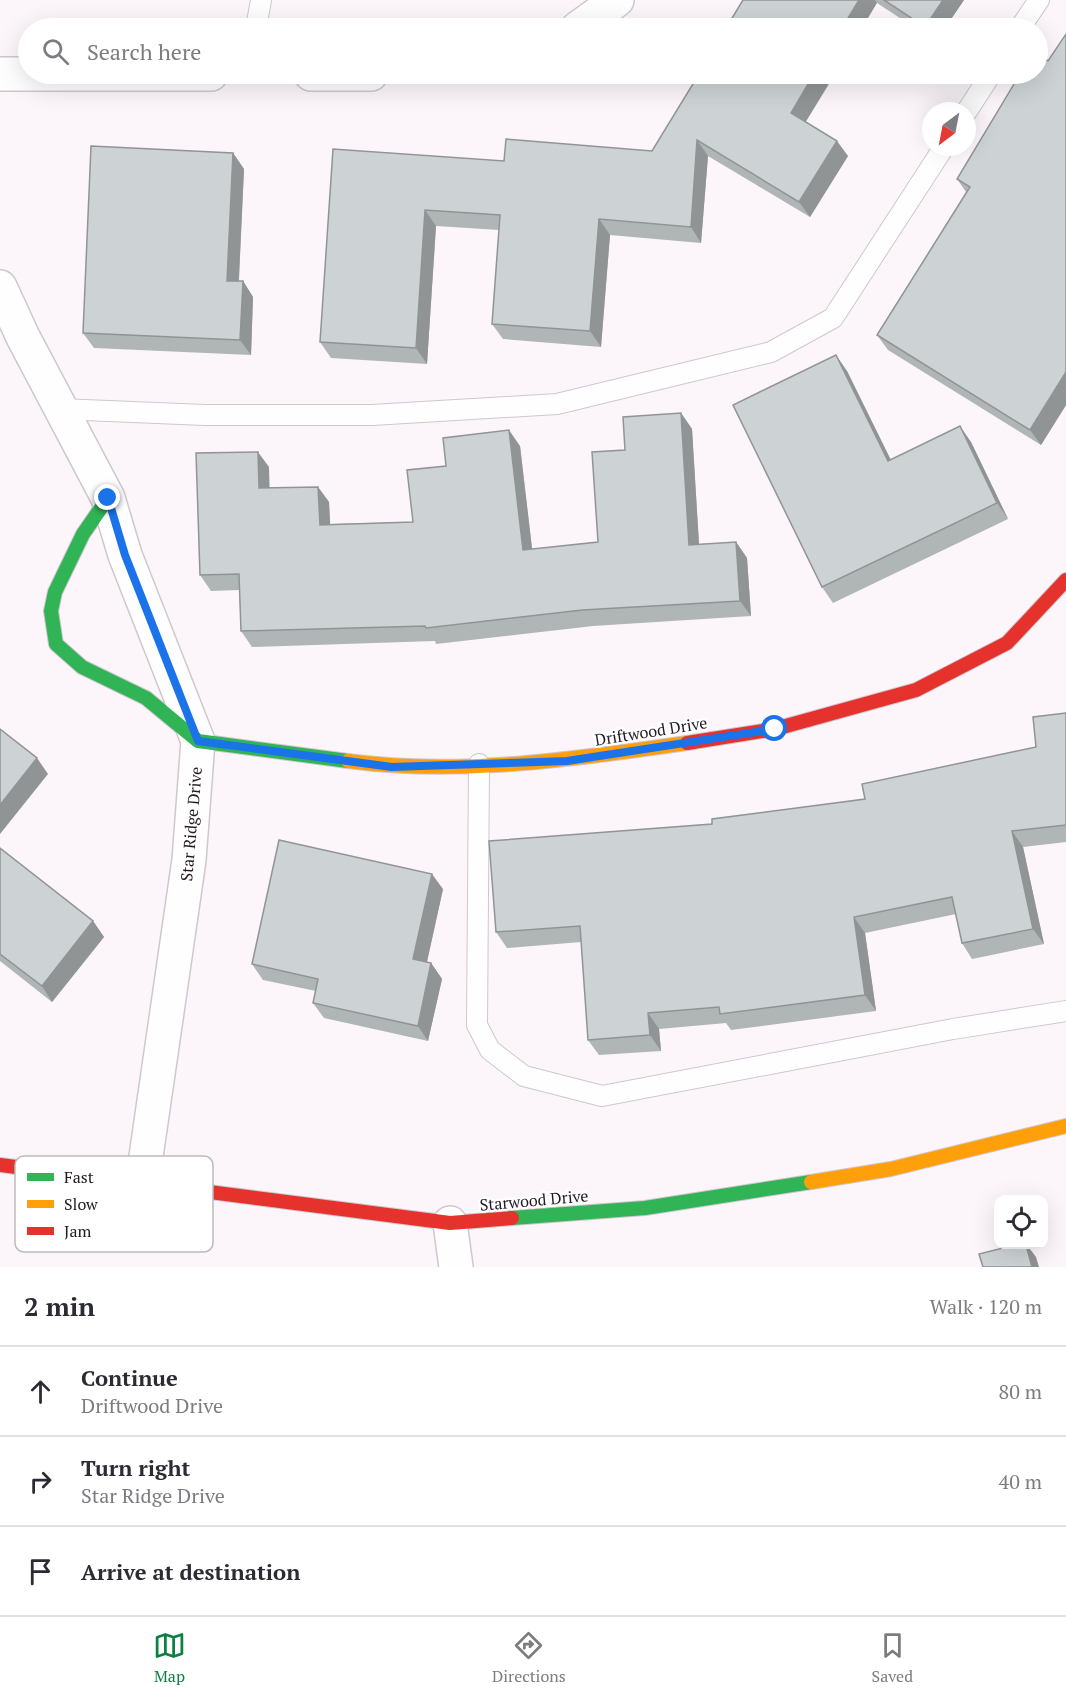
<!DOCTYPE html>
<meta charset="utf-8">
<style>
body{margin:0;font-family:"PT Serif",serif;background:#f7f7f7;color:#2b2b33}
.controls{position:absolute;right:18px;bottom:18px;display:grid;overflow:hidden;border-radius:12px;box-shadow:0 6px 24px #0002}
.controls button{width:54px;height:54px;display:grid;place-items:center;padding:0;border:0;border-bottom:2px solid #e1e1e2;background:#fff;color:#2b2b33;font:30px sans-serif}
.compass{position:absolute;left:922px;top:102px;width:54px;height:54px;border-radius:50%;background:#fff;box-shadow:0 6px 24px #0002;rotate:212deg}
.stop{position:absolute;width:18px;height:18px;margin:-14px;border:4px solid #1a73e8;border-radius:50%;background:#fff}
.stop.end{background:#1a73e8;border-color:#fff;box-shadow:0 2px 6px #0008}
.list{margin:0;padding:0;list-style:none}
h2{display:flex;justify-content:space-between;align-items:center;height:78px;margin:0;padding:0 24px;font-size:26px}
h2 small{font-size:20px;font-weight:400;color:#7c7c81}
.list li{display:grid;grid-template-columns:39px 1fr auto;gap:18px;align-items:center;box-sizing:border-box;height:90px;padding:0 24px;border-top:2px solid #e1e1e2}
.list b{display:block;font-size:22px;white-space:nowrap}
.list p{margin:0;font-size:20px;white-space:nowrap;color:#7c7c81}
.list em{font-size:20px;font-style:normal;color:#7c7c81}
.icon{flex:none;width:33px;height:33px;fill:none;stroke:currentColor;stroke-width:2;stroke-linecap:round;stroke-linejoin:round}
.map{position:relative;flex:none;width:1066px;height:1267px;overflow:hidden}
.search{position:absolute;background:#fff;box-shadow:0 6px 24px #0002;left:18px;right:18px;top:18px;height:66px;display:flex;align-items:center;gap:15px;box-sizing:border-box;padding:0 21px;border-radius:33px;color:#7c7c81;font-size:22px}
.sheet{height:348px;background:#fff}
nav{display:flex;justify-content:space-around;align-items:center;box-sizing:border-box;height:84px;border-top:2px solid #e1e1e2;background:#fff;font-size:16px;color:#7c7c81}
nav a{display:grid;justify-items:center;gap:3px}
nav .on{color:#0b8043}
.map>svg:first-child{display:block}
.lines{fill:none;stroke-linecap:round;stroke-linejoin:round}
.lane-casing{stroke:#cfc7ce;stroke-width:22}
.street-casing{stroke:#cfc7ce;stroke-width:36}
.fast-casing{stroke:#cfc7ce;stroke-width:16}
.slow-casing{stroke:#cfc7ce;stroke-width:16}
.jam-casing{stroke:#cfc7ce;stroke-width:16}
.lane{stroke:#fffefe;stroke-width:20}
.street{stroke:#fffefe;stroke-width:33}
.fast{stroke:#30b455;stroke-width:14}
.slow{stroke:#ff9f0a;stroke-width:14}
.jam{stroke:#e5322d;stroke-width:14}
.wall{fill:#b0b5b6}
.shaded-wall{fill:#909494}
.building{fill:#cdd3d4;stroke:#909494;stroke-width:1.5}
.route{stroke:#1a73e8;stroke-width:8}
.labels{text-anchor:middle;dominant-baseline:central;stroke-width:4.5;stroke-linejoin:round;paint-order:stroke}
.street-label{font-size:16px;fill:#231922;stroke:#fff}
.key{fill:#fff;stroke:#bdbabd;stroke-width:1.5}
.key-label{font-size:16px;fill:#231922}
</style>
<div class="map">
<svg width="1066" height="1267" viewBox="0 0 1066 1267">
<rect width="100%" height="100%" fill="#fcf6fb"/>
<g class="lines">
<defs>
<g id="lane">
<path d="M 256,28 L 261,0"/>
<path d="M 1020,28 L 1039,0"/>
<path d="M 967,111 L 991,74"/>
<path d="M 60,409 L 205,415 L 372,415 L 557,404 L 771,352 L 833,318 L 944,147"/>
<path d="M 479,764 L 477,1025 L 490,1050 L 524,1076 L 602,1096 L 953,1029 L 1066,1011"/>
</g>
<g id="street">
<path d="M 578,28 L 617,0"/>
<path d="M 0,74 L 211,74"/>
<path d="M 311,74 L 371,74"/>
<path d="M 0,287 L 23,337 L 108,498 L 125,555 L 198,741 L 189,860 L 142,1184"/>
<path d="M 450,1223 L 456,1267"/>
</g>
<g id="fast">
<path d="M 108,498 L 83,534 L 55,592 L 51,611 L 56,644 L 82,667 L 146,698 L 198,741 L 348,761"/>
<path d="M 512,1218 L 645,1208 L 811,1182"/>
</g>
<g id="slow">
<path d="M 348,761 C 459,776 577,759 687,743"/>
<path d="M 811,1182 L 891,1169 L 1066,1126"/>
</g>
<g id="jam">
<path d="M 687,743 L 775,729 L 916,690 L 1007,643 L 1066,580"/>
<path d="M 0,1165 L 450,1223 L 512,1218"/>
</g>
</defs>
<use href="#lane" class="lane-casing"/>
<use href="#street" class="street-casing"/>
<use href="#fast" class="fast-casing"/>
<use href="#slow" class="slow-casing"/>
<use href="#jam" class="jam-casing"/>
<use href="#lane" class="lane"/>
<use href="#street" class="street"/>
<use href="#fast" class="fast"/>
<use href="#slow" class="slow"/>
<use href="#jam" class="jam"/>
</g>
<g class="wall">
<path d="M 743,0 L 964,0 L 945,28 L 915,28 L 877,3 Z"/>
<path d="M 1066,34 L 1066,405 L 1041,445 L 888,350 L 877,335 L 966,192 L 957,179 L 1048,61 Z"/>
<path d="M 699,74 L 806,122 L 848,156 L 810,217 L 708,156 L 701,243 L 610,235 L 601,347 L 503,339 L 492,324 L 499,230 L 436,226 L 427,364 L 331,358 L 320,342 L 333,149 L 504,161 L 652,151 Z"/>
<path d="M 233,153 L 244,169 L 239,281 L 243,281 L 253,297 L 251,355 L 94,348 L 83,333 Z"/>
<path d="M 847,371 L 891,460 L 971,442 L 1008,519 L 833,603 L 822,587 Z"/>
<path d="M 681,413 L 692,429 L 699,544 L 736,542 L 747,558 L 751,616 L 593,626 L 436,644 L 435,641 L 252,647 L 241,631 L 239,590 L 211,591 L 200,575 L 269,467 L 269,488 L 318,487 L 329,502 L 330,524 L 413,522 L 446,466 L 520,446 L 532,549 L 598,542 L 625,450 Z"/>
<path d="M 1066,713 L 1066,842 L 1023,847 L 1044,944 L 972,959 L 962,943 L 956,914 L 865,933 L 876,1011 L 731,1030 L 726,1023 L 659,1029 L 661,1051 L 599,1055 L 588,1040 L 581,942 L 507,948 L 496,932 L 712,824 L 865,799 L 1036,747 Z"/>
<path d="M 0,848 L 93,921 L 104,937 L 52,1002 L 0,961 Z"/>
<path d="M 443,889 L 427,962 L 431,963 L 442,979 L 428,1041 L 324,1018 L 313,1003 L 316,991 L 263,980 L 252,964 Z"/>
</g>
<g class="shaded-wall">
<path d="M 859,0 L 875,0 L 877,3 L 862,28 L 842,28 Z"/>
<path d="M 943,0 L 964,0 L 945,28 L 926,28 L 925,27 Z"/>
<path d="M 814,74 L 835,74 L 802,128 L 791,113 Z"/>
<path d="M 697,140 L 708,156 L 701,243 L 691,227 Z"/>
<path d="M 837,141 L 848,156 L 810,217 L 799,202 Z"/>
<path d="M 233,153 L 244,169 L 238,296 L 227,281 Z"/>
<path d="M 425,210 L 436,226 L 427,364 L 416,348 Z"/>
<path d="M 599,219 L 610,235 L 601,347 L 590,331 Z"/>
<path d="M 243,281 L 253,297 L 251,355 L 240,340 Z"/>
<path d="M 836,355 L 847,371 L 899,477 L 888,461 Z"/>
<path d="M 1066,372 L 1066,405 L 1041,445 L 1030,430 Z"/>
<path d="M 681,413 L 692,429 L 700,561 L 689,545 Z"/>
<path d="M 960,426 L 971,442 L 1008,519 L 997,503 Z"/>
<path d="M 509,430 L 520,446 L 534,565 L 523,550 Z"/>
<path d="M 258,452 L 269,467 L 270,504 L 259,488 Z"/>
<path d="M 318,487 L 329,502 L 331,540 L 320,525 Z"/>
<path d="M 736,542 L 747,558 L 751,616 L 740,601 Z"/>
<path d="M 37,758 L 48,774 L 0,834 L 0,805 Z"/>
<path d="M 1012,831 L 1023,847 L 1044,944 L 1033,929 Z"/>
<path d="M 432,874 L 443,889 L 424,975 L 413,959 Z"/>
<path d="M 854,917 L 865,933 L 876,1011 L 865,995 Z"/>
<path d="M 93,921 L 104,937 L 52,1002 L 42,986 Z"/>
<path d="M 431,963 L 442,979 L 428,1041 L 418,1026 Z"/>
<path d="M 648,1013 L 659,1029 L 661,1051 L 650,1035 Z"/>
<path d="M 1026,1245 L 1027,1245 L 1036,1257 L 1039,1267 L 1032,1267 Z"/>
</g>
<g class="building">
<path d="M 743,0 L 859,0 L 842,28 L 726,28 Z"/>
<path d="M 884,0 L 943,0 L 925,27 Z"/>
<path d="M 1066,34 L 1066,372 L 1030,430 L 877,335 L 970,187 L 957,179 L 1020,74 L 1038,74 L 1038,55 L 1048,61 Z"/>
<path d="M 699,74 L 814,74 L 791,113 L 837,141 L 799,202 L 697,140 L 691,227 L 599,219 L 590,331 L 492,324 L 500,215 L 425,210 L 416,348 L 320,342 L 333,149 L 504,161 L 506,139 L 652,151 Z"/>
<path d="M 91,146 L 233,153 L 227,281 L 243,281 L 240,340 L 83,333 Z"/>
<path d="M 836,355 L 888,461 L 960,426 L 997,503 L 822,587 L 733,405 Z"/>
<path d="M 681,413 L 689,545 L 736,542 L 740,601 L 582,610 L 426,628 L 425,626 L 241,631 L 239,574 L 200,575 L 196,453 L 258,452 L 259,488 L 318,487 L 320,525 L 413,522 L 407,470 L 446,466 L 443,438 L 509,430 L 523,550 L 598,542 L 592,452 L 625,450 L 623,417 Z"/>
<path d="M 1066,713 L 1066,825 L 1012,831 L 1033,929 L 962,943 L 952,897 L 854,917 L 865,995 L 720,1014 L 719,1007 L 648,1013 L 650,1035 L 588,1040 L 580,926 L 496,932 L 489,841 L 712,824 L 712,819 L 865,799 L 862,784 L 1036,747 L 1033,717 Z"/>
<path d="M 0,729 L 37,758 L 0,805 Z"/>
<path d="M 279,840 L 432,874 L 413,959 L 431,963 L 418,1026 L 313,1003 L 318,979 L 252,964 Z"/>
<path d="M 0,848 L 93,921 L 42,986 L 0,954 Z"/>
<path d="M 1015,1245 L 1026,1245 L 1032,1267 L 983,1267 L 979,1254 Z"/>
</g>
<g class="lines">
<path class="route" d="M 108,498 L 125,555 L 198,741 L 392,767 L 567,761 L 775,729"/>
</g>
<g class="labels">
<g class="street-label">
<text transform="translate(651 731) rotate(-9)">Driftwood Drive</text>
<text transform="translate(191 824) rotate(-85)">Star Ridge Drive</text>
<text transform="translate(534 1200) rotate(-5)">Starwood Drive</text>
</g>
</g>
<rect x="15" y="1156" width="198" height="96" rx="9" class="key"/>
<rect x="27" y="1173" width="27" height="8" fill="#30b455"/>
<rect x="27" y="1200" width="27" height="8" fill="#ff9f0a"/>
<rect x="27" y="1227" width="27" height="8" fill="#e5322d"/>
<g class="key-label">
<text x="64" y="1183">Fast</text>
<text x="64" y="1210">Slow</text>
<text x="64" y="1237">Jam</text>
</g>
</svg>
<div class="controls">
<button><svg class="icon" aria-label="locate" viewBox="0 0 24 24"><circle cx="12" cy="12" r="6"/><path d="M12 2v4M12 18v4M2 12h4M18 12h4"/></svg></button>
</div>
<svg class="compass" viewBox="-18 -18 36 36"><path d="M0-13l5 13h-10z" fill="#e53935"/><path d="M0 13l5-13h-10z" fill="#7c7c81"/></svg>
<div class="stop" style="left:775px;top:729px"></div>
<div class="stop end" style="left:108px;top:498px"></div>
<div class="search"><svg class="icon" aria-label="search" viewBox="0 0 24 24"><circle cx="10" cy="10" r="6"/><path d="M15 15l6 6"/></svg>Search here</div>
</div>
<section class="sheet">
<h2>2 min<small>Walk · 120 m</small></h2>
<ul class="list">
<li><svg class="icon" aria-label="ahead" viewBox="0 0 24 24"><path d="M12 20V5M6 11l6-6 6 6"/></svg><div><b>Continue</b><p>Driftwood Drive</p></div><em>80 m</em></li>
<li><svg class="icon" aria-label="right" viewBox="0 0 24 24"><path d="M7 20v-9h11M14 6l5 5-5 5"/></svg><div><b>Turn right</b><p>Star Ridge Drive</p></div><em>40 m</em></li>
<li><svg class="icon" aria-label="arrive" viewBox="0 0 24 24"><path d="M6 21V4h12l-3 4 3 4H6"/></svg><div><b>Arrive at destination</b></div></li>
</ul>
</section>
<nav>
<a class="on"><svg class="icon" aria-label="map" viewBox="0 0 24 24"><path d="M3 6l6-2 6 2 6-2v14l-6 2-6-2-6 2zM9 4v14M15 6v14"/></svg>Map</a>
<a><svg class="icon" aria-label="directions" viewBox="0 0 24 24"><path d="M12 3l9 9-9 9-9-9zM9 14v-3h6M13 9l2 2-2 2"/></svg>Directions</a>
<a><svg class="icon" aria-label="saved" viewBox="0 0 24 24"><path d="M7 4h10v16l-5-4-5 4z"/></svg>Saved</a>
</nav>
